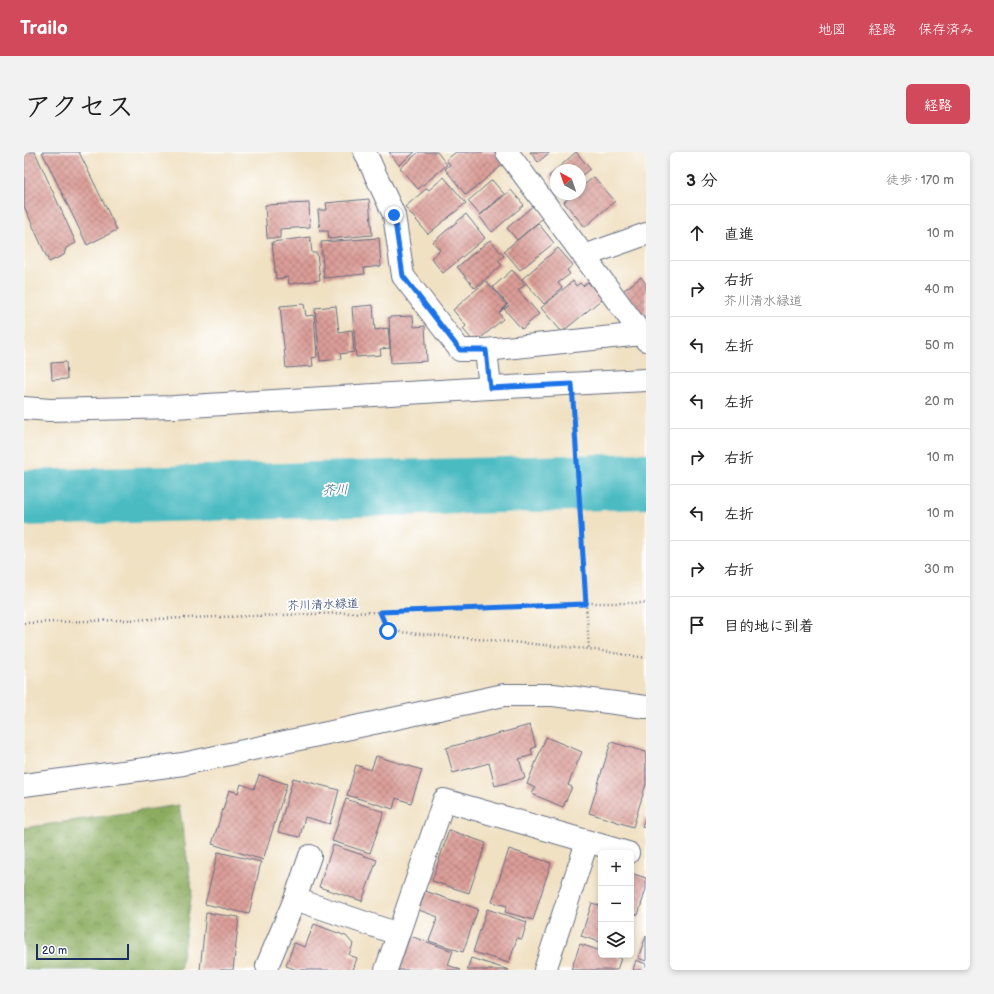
<!DOCTYPE html>
<html lang="ja">
<meta charset="utf-8">
<style>
body{margin:0;font-family:"Balsamiq Sans","Klee One",sans-serif;background:#f2f2f2;color:#222}
.controls{position:absolute;right:12px;bottom:12px;display:grid;overflow:hidden;border-radius:6px;box-shadow:0 2px 6px #0003}
.controls button{width:36px;height:36px;display:grid;place-items:center;padding:0;border:0;border-bottom:1px solid #e0e0e0;background:#fff;color:#222;font:20px sans-serif}
.compass{position:absolute;left:526px;top:12px;width:36px;height:36px;border-radius:50%;background:#fff;box-shadow:0 2px 6px #0003;rotate:320deg}
.scale{position:absolute;left:12px;bottom:10px;width:93px;box-sizing:border-box;padding-left:4px;border:2px solid #1b2f5e;border-top:0;font-size:11px;line-height:14px;white-space:nowrap;color:#1b2f5e;-webkit-text-stroke:3px #fff;paint-order:stroke}
.stop{position:absolute;width:12px;height:12px;margin:-9px;border:3px solid #1a73e8;border-radius:50%;background:#fff}
.stop.end{background:#1a73e8;border-color:#fff;box-shadow:0 1px 4px #0008}
.list{margin:0;padding:0;list-style:none}
h2{display:flex;justify-content:space-between;align-items:center;height:52px;margin:0;padding:0 16px;font-size:17px}
h2 small{font-size:13px;font-weight:400;color:#767676}
.list li{display:grid;grid-template-columns:26px 1fr auto;gap:12px;align-items:center;box-sizing:border-box;height:56px;padding:0 16px;border-top:1px solid #e0e0e0}
.list b{display:block;font-size:15px;white-space:nowrap}
.list p{margin:0;font-size:13px;white-space:nowrap;color:#767676}
.list em{font-size:13px;font-style:normal;color:#767676}
.icon{flex:none;width:22px;height:22px;fill:none;stroke:currentColor;stroke-width:2;stroke-linecap:round;stroke-linejoin:round}
.map{position:relative;flex:none;width:622px;height:818px;overflow:hidden;border-radius:6px}
header{display:flex;align-items:center;gap:24px;box-sizing:border-box;height:56px;padding:0 20px;background:#d1495b;color:#fff}
header strong{font-size:19px}
nav{display:flex;gap:22px;margin-inline-start:auto;font-size:14px}
.intro{display:flex;align-items:center;justify-content:space-between;box-sizing:border-box;height:96px;padding:0 24px}
h1{margin:0;font-size:28px}
.button{padding:10px 18px;border-radius:6px;background:#d1495b;color:#fff;font-size:14px;font-weight:700}
main{display:flex;gap:24px;padding:0 24px}
aside{flex:1;background:#fff;border-radius:6px;box-shadow:0 2px 6px #0003}
.map>svg:first-child{display:block}
.forest{fill:url(#forest-crowns);stroke:#546e60}
.lines{fill:none;stroke-linecap:round;stroke-linejoin:round}
.river{stroke:#4cbbc2;stroke-width:56}
.building{fill:url(#building-cross-hatch)}
.minor-casing{stroke:#666d81;stroke-width:24}
.path{stroke:#666d81;stroke-width:2.5;stroke-dasharray:1 3;stroke-linecap:butt}
.minor{stroke:#fff;stroke-width:22}
.route{stroke:#1a73e8;stroke-width:5}
.labels{text-anchor:middle;dominant-baseline:central;stroke-width:3.5;stroke-linejoin:round;paint-order:stroke}
.street-label{font-size:12px;fill:#1b2f5e;stroke:#fff}
.water-label{font-size:13px;font-style:italic;fill:#2c6081;stroke:#fff}
</style>
<header>
<strong>Trailo</strong>
<nav><a>地図</a><a>経路</a><a>保存済み</a></nav>
</header>
<div class="intro"><h1>アクセス</h1><a class="button">経路</a></div>
<main>
<div class="map">
<svg width="622" height="818" viewBox="0 0 622 818">
<defs>
<pattern id="forest-crowns" width="20" height="18" patternUnits="userSpaceOnUse"><rect width="20" height="18" fill="#8cad61"/><path d="M2 6a3 3 0 1 1 6 0M12 15a3 3 0 1 1 6 0" fill="none" stroke="#728d53"/></pattern>
<pattern id="building-cross-hatch" width="8" height="8" patternUnits="userSpaceOnUse"><rect width="8" height="8" fill="#db9d97"/><path d="M0 0l8 8M0 8l8-8" fill="none" stroke="#b1807e"/></pattern>
</defs>
<rect width="100%" height="100%" fill="#fff"/>
<filter id="ink" filterUnits="userSpaceOnUse"><feTurbulence type="fractalNoise" baseFrequency=".025" numOctaves="2"/><feDisplacementMap in="SourceGraphic" scale="8" xChannelSelector="R" yChannelSelector="G"/><feConvolveMatrix kernelMatrix="1 2 1 2 8 2 1 2 1" color-interpolation-filters="sRGB"/></filter>
<filter id="wash" filterUnits="userSpaceOnUse"><feTurbulence type="fractalNoise" baseFrequency=".012" numOctaves="4" result="noise"/><feDisplacementMap in="SourceGraphic" scale="16" xChannelSelector="R" yChannelSelector="G"/><feGaussianBlur stdDeviation="0.9" result="paint"/><feColorMatrix in="noise" values="0 0 0 0 0 0 0 0 0 0 0 0 0 0 0 0 0 1.4 0 .05"/><feComposite in="paint" operator="in"/></filter>
<g filter="url(#wash)">
<rect width="100%" height="100%" fill="#f0e1c3"/>
<path class="forest" d="M 155,653 L 168,739 L 156,818 L 0,818 L 0,676 Z"/>
<g class="lines">
<path class="river" d="M 0,346 L 622,329"/>
</g>
<g id="blocks">
<g class="building">
<path d="M 0,0 L 11,0 L 52,91 L 42,96 L 40,103 L 25,110 L 0,54 Z"/>
<path d="M 18,0 L 55,0 L 93,78 L 63,93 Z"/>
<path d="M 365,0 L 391,0 L 375,13 Z"/>
<path d="M 395,0 L 413,0 L 423,13 L 394,37 L 376,16 Z"/>
<path d="M 432,0 L 472,0 L 481,11 L 442,43 L 421,17 L 426,13 L 422,8 Z"/>
<path d="M 506,0 L 526,0 L 514,10 Z"/>
<path d="M 552,0 L 566,17 L 556,25 L 556,18 L 532,18 Z"/>
<path d="M 532,18 L 532,33 L 525,24 Z"/>
<path d="M 420,25 L 442,51 L 404,82 L 381,55 L 403,36 L 405,38 Z"/>
<path d="M 570,25 L 591,49 L 561,75 L 540,50 L 549,42 L 556,42 L 556,36 Z"/>
<path d="M 468,28 L 480,42 L 456,63 L 444,49 Z"/>
<path d="M 487,38 L 500,53 L 468,80 L 455,64 Z"/>
<path d="M 345,47 L 348,83 L 305,87 L 304,79 L 296,79 L 294,58 L 303,58 L 302,51 Z"/>
<path d="M 285,51 L 286,75 L 256,77 L 256,86 L 243,86 L 241,53 Z"/>
<path d="M 509,54 L 519,66 L 493,88 L 483,76 Z"/>
<path d="M 442,62 L 461,86 L 419,121 L 407,106 L 416,98 L 409,90 Z"/>
<path d="M 514,71 L 530,91 L 496,118 L 480,99 Z"/>
<path d="M 286,85 L 288,101 L 293,101 L 296,128 L 265,132 L 264,125 L 252,127 L 248,90 Z"/>
<path d="M 355,86 L 357,114 L 340,116 L 341,122 L 300,126 L 297,90 Z"/>
<path d="M 466,88 L 480,104 L 474,109 L 478,113 L 451,136 L 433,115 Z"/>
<path d="M 534,96 L 549,113 L 543,118 L 546,122 L 534,131 L 538,136 L 520,152 L 498,127 Z"/>
<path d="M 488,118 L 501,133 L 494,138 L 515,162 L 498,177 L 480,157 L 485,154 L 469,135 Z"/>
<path d="M 617,125 L 622,132 L 622,170 L 599,139 Z"/>
<path d="M 462,129 L 483,153 L 475,161 L 479,167 L 451,191 L 439,177 L 442,174 L 429,158 Z"/>
<path d="M 549,129 L 552,134 L 556,131 L 559,134 L 564,130 L 578,147 L 538,180 L 517,156 Z"/>
<path d="M 280,152 L 282,164 L 290,163 L 293,205 L 288,206 L 289,214 L 262,216 L 256,154 Z"/>
<path d="M 349,153 L 351,178 L 364,176 L 366,196 L 356,197 L 357,203 L 332,205 L 328,155 Z"/>
<path d="M 312,154 L 315,180 L 328,178 L 330,200 L 316,202 L 317,207 L 296,209 L 291,156 Z"/>
<path d="M 389,164 L 390,175 L 401,174 L 403,209 L 367,211 L 365,165 Z"/>
<path d="M 42,210 L 43,227 L 28,228 L 27,211 Z"/>
<path d="M 506,573 L 512,595 L 507,597 L 509,603 L 495,607 L 501,626 L 471,634 L 465,611 L 429,621 L 422,596 Z"/>
<path d="M 522,585 L 558,600 L 544,633 L 548,635 L 539,655 L 508,642 L 511,636 L 503,632 Z"/>
<path d="M 587,590 L 622,600 L 622,632 L 609,675 L 565,661 Z"/>
<path d="M 352,604 L 398,618 L 387,651 L 372,646 L 369,657 L 323,643 L 332,613 L 347,618 Z"/>
<path d="M 235,623 L 263,632 L 239,708 L 188,692 L 205,638 L 214,641 L 217,632 L 230,637 Z"/>
<path d="M 269,626 L 315,638 L 306,672 L 281,665 L 276,685 L 254,680 Z"/>
<path d="M 322,647 L 360,660 L 346,701 L 308,689 Z"/>
<path d="M 622,662 L 622,676 L 618,675 Z"/>
<path d="M 425,678 L 462,691 L 445,741 L 408,729 Z"/>
<path d="M 309,693 L 353,708 L 338,749 L 295,735 Z"/>
<path d="M 485,697 L 527,711 L 509,768 L 481,760 L 483,754 L 468,750 Z"/>
<path d="M 194,700 L 237,710 L 225,762 L 181,752 Z"/>
<path d="M 607,721 L 622,726 L 622,737 L 614,763 L 607,761 Z"/>
<path d="M 401,739 L 454,757 L 439,800 L 405,789 L 414,765 L 395,758 Z"/>
<path d="M 568,751 L 577,754 L 577,797 L 574,796 L 576,790 L 557,784 Z"/>
<path d="M 463,757 L 503,770 L 498,787 L 493,786 L 485,811 L 449,800 Z"/>
<path d="M 182,761 L 215,765 L 209,818 L 176,818 Z"/>
<path d="M 290,772 L 322,784 L 329,792 L 325,803 L 333,806 L 329,818 L 273,818 L 262,814 L 270,791 L 281,795 Z"/>
<path d="M 386,784 L 429,799 L 424,813 L 437,818 L 374,818 Z"/>
<path d="M 622,784 L 622,809 L 614,806 Z"/>
<path d="M 556,792 L 577,799 L 577,803 L 588,803 L 597,806 L 593,818 L 547,818 Z"/>
<path d="M 447,806 L 485,818 L 443,818 Z"/>
<path d="M 612,808 L 622,812 L 622,818 L 609,818 Z"/>
</g>
</g>
</g>
<g filter="url(#ink)">
<use href="#blocks" fill-opacity="0" stroke="#666d81" stroke-width="1"/>
<g class="lines">
<defs>
<g id="minor">
<path d="M 341,0 L 370,63 L 379,124 L 436,198 L 462,198 L 466,236"/>
<path d="M 483,0 L 622,188"/>
<path d="M 560,104 L 622,82"/>
<path d="M 462,198 L 618,182"/>
<path d="M 0,256 L 26,258 L 150,255 L 466,236 L 622,228"/>
<path d="M 0,633 L 159,612 L 480,543 L 529,543 L 622,555"/>
<path d="M 271,747 L 374,782"/>
<path d="M 243,814 L 271,747 L 286,704"/>
<path d="M 362,818 L 420,648 L 604,701"/>
<path d="M 521,818 L 563,690"/>
</g>
</defs>
<use href="#minor" class="minor-casing"/>
<g class="path">
<path d="M 550,259 L 565,497"/>
<path d="M 356,460 L 364,479 L 565,497 L 622,506"/>
<path d="M 0,471 L 356,460 L 562,451 L 622,451"/>
</g>
<use href="#minor" class="minor"/>
</g>
</g>
<g class="lines" filter="url(#ink)">
<path class="route" d="M 364,479 L 356,460 L 562,452 L 548,232 L 466,236 L 462,198 L 436,198 L 379,124 L 370,63"/>
</g>
<g class="labels">
<g class="street-label">
<text transform="translate(299 453) rotate(-2)">芥川清水緑道</text>
</g>
<g class="water-label">
<text transform="translate(311 338) rotate(-2)">芥川</text>
</g>
</g>
</svg>
<div class="controls">
<button>+</button>
<button>−</button>
<button><svg class="icon" aria-label="layers" viewBox="0 0 24 24"><path d="M12 4l9 5-9 5-9-5zM3 14l9 5 9-5"/></svg></button>
</div>
<svg class="compass" viewBox="-18 -18 36 36"><path d="M0-13l5 13h-10z" fill="#e53935"/><path d="M0 13l5-13h-10z" fill="#767676"/></svg>
<div class="scale">20 m</div>
<div class="stop" style="left:364px;top:479px"></div>
<div class="stop end" style="left:370px;top:63px"></div>
</div>
<aside>
<h2>3 分<small>徒歩 · 170 m</small></h2>
<ul class="list">
<li><svg class="icon" aria-label="ahead" viewBox="0 0 24 24"><path d="M12 20V5M6 11l6-6 6 6"/></svg><div><b>直進</b></div><em>10 m</em></li>
<li><svg class="icon" aria-label="right" viewBox="0 0 24 24"><path d="M7 20v-9h11M14 6l5 5-5 5"/></svg><div><b>右折</b><p>芥川清水緑道</p></div><em>40 m</em></li>
<li><svg class="icon" aria-label="left" viewBox="0 0 24 24"><path d="M17 20v-9H6M10 6l-5 5 5 5"/></svg><div><b>左折</b></div><em>50 m</em></li>
<li><svg class="icon" aria-label="left" viewBox="0 0 24 24"><path d="M17 20v-9H6M10 6l-5 5 5 5"/></svg><div><b>左折</b></div><em>20 m</em></li>
<li><svg class="icon" aria-label="right" viewBox="0 0 24 24"><path d="M7 20v-9h11M14 6l5 5-5 5"/></svg><div><b>右折</b></div><em>10 m</em></li>
<li><svg class="icon" aria-label="left" viewBox="0 0 24 24"><path d="M17 20v-9H6M10 6l-5 5 5 5"/></svg><div><b>左折</b></div><em>10 m</em></li>
<li><svg class="icon" aria-label="right" viewBox="0 0 24 24"><path d="M7 20v-9h11M14 6l5 5-5 5"/></svg><div><b>右折</b></div><em>30 m</em></li>
<li><svg class="icon" aria-label="arrive" viewBox="0 0 24 24"><path d="M6 21V4h12l-3 4 3 4H6"/></svg><div><b>目的地に到着</b></div></li>
</ul>
</aside>
</main>
